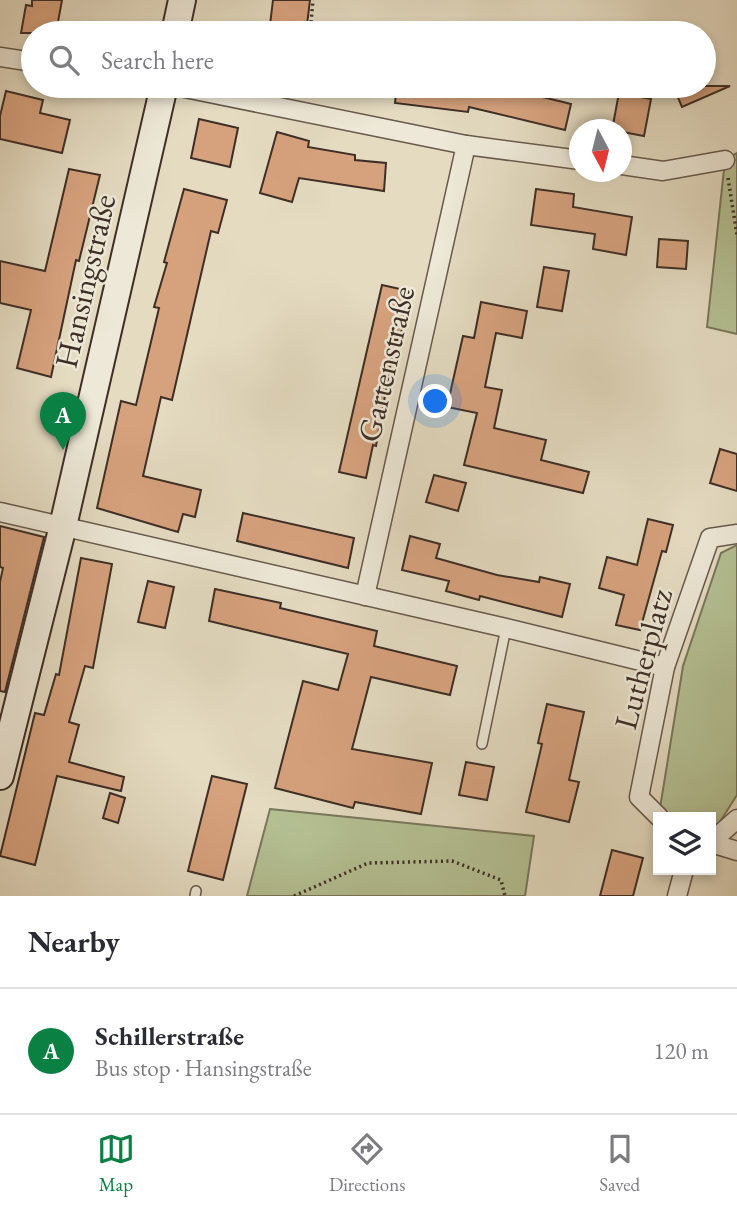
<!DOCTYPE html>
<meta charset="utf-8">
<style>
body{margin:0;font-family:"EB Garamond",serif;background:#f7f7f7;color:#2b2b33}
.controls{position:absolute;right:21px;bottom:21px;display:grid;overflow:hidden;border-radius:0px;box-shadow:0 4px 10px #0003}
.controls button{width:63px;height:63px;display:grid;place-items:center;padding:0;border:0;border-bottom:2px solid #e1e1e2;background:#fff;color:#2b2b33;font:35px sans-serif}
.compass{position:absolute;left:569px;top:119px;width:63px;height:63px;border-radius:50%;background:#fff;box-shadow:0 4px 10px #0003;rotate:173deg}
.you{position:absolute;left:436px;top:402px;width:24px;height:24px;margin:-18px;border:5px solid #fff;border-radius:50%;background:#1a73e8;box-shadow:0 0 0 10px #1a73e833}
.badge{display:grid;place-items:center;width:46px;height:46px;border-radius:50%;background:#0b8043;color:#fff;font-size:23px;font-weight:700}
.pin{position:absolute;translate:-50% -58px;filter:drop-shadow(0 2px 4px #0008)}
.pin::after{content:'';position:absolute;top:37px;width:24px;height:21px;background:inherit;clip-path:polygon(0 0,100% 0,50% 100%)}
.list{margin:0;padding:0;list-style:none}
h2{display:flex;justify-content:space-between;align-items:center;height:91px;margin:0;padding:0 28px;font-size:30px}
h2 small{font-size:23px;font-weight:400;color:#7c7c81}
.list li{display:grid;grid-template-columns:46px 1fr auto;gap:21px;align-items:center;box-sizing:border-box;height:126px;padding:0 28px;border-top:2px solid #e1e1e2}
.list b{display:block;font-size:26px;white-space:nowrap}
.list p{margin:0;font-size:23px;white-space:nowrap;color:#7c7c81}
.list em{font-size:23px;font-style:normal;color:#7c7c81}
.icon{flex:none;width:38px;height:38px;fill:none;stroke:currentColor;stroke-width:2;stroke-linecap:round;stroke-linejoin:round}
.map{position:relative;flex:none;width:737px;height:896px;overflow:hidden}
.search{position:absolute;background:#fff;box-shadow:0 4px 10px #0003;left:21px;right:21px;top:21px;height:77px;display:flex;align-items:center;gap:18px;box-sizing:border-box;padding:0 24px;border-radius:38px;color:#7c7c81;font-size:26px}
.sheet{height:217px;background:#fff}
nav{display:flex;justify-content:space-around;align-items:center;box-sizing:border-box;height:98px;border-top:2px solid #e1e1e2;background:#fff;font-size:19px;color:#7c7c81}
nav a{display:grid;justify-items:center;gap:4px}
nav .on{color:#0b8043}
.map>svg:first-child{display:block}
.green{fill:#b4c093;stroke:#79775c;stroke-width:2}
.building{fill:#d6a27e;stroke:#3e2e26;stroke-width:2}
.lines{fill:none;stroke-linecap:round;stroke-linejoin:round}
.lane-casing{stroke:#68594d;stroke-width:12}
.street-casing{stroke:#68594d;stroke-width:21}
.secondary-casing{stroke:#3e2e26;stroke-width:30}
.path{stroke:#3e2e26;stroke-width:3.5;stroke-dasharray:2 3.5;stroke-linecap:butt}
.lane{stroke:#ede8d7;stroke-width:9}
.street{stroke:#ede8d7;stroke-width:18}
.secondary{stroke:#ede8d7;stroke-width:26}
.labels{text-anchor:middle;dominant-baseline:central;stroke-width:5;stroke-linejoin:round;paint-order:stroke}
.street-label{font-size:32px;fill:#3e2e26;stroke:#ede8d7}
</style>
<div class="map">
<svg width="737" height="896" viewBox="0 0 737 896">
<rect width="100%" height="100%" fill="#e4dbc1"/>
<filter id="stains"><feTurbulence type="fractalNoise" baseFrequency=".00286" numOctaves="4"/><feColorMatrix values="0 0 0 0 .2 0 0 0 0 .09 0 0 0 0 .02 0 0 0 .5 -.17"/></filter>
<radialGradient id="worn" r=".72"><stop offset=".6" stop-color="#630" stop-opacity="0"/><stop offset="1" stop-color="#630" stop-opacity=".3"/></radialGradient>
<g class="green">
<path d="M 737,153 L 737,334 L 707,327 L 725,160 Z"/>
<path d="M 737,545 L 737,795 L 711,836 L 711,817 L 668,817 L 660,808 L 683,666 L 721,553 Z"/>
<path d="M 270,809 L 534,836 L 525,896 L 247,896 Z"/>
</g>
<g class="building">
<path d="M 32,0 L 62,0 L 56,33 L 21,33 L 26,5 L 32,6 Z"/>
<path d="M 273,0 L 310,0 L 306,33 L 269,33 Z"/>
<path d="M 397,86 L 498,86 L 571,104 L 565,130 L 469,107 L 468,112 L 395,103 Z"/>
<path d="M 673,86 L 730,86 L 682,107 Z"/>
<path d="M 6,91 L 43,100 L 40,113 L 70,120 L 62,153 L 0,139 L 0,116 Z"/>
<path d="M 619,93 L 651,99 L 644,136 L 612,130 Z"/>
<path d="M 199,119 L 238,128 L 230,167 L 191,158 Z"/>
<path d="M 277,132 L 309,141 L 308,147 L 355,155 L 355,160 L 386,163 L 384,191 L 299,178 L 292,202 L 260,193 Z"/>
<path d="M 69,169 L 100,175 L 79,261 L 76,260 L 51,377 L 17,368 L 31,310 L 0,303 L 0,261 L 45,271 Z"/>
<path d="M 184,189 L 227,200 L 218,233 L 211,231 L 172,400 L 161,397 L 143,476 L 201,490 L 195,517 L 183,514 L 178,532 L 97,508 L 121,401 L 136,405 L 159,308 L 154,307 L 167,263 L 164,262 Z"/>
<path d="M 536,189 L 574,194 L 573,207 L 632,217 L 626,255 L 593,249 L 595,234 L 531,225 Z"/>
<path d="M 659,239 L 688,241 L 686,269 L 657,267 Z"/>
<path d="M 544,267 L 569,271 L 562,311 L 537,307 Z"/>
<path d="M 382,285 L 409,291 L 400,340 L 395,340 L 376,446 L 373,445 L 366,478 L 339,472 Z"/>
<path d="M 481,302 L 527,311 L 522,338 L 496,333 L 485,387 L 502,390 L 494,428 L 546,440 L 541,460 L 589,472 L 583,493 L 464,465 L 477,413 L 447,407 L 463,336 L 474,338 Z"/>
<path d="M 720,449 L 737,454 L 737,491 L 710,483 Z"/>
<path d="M 434,475 L 466,483 L 458,511 L 426,502 Z"/>
<path d="M 243,513 L 354,538 L 348,568 L 237,541 Z"/>
<path d="M 648,519 L 673,525 L 666,552 L 662,551 L 640,630 L 616,625 L 624,595 L 599,588 L 607,557 L 637,565 Z"/>
<path d="M 0,526 L 44,537 L 5,692 L 0,691 L 0,582 L 3,568 L 0,567 Z"/>
<path d="M 410,536 L 440,544 L 436,558 L 497,575 L 539,582 L 540,577 L 570,584 L 562,617 L 480,596 L 479,600 L 446,591 L 449,581 L 402,570 Z"/>
<path d="M 81,558 L 112,564 L 93,668 L 85,666 L 69,722 L 79,725 L 69,762 L 124,777 L 121,791 L 57,776 L 35,865 L 0,856 L 35,713 L 44,715 L 56,674 L 59,675 Z"/>
<path d="M 148,581 L 174,587 L 165,628 L 138,622 Z"/>
<path d="M 215,589 L 281,603 L 280,608 L 377,631 L 374,646 L 457,666 L 450,695 L 371,677 L 352,749 L 432,763 L 421,814 L 355,802 L 353,808 L 275,788 L 303,681 L 338,690 L 348,654 L 209,621 Z"/>
<path d="M 547,704 L 584,712 L 569,780 L 579,782 L 569,822 L 526,812 L 542,744 L 538,743 Z"/>
<path d="M 466,762 L 494,767 L 487,800 L 459,795 Z"/>
<path d="M 212,776 L 247,784 L 223,880 L 188,871 Z"/>
<path d="M 110,793 L 125,798 L 118,823 L 103,818 Z"/>
<path d="M 612,850 L 643,858 L 633,896 L 600,896 Z"/>
</g>
<g class="lines">
<defs>
<g id="lane">
<path d="M 482,744 L 506,628"/>
<path d="M 195,896 L 196,891"/>
</g>
<g id="street">
<path d="M 0,57 L 33,62"/>
<path d="M 175,86 L 466,145 L 580,160"/>
<path d="M 622,165 L 663,171 L 725,160"/>
<path d="M 0,512 L 506,628 L 665,667"/>
<path d="M 365,596 L 466,145"/>
<path d="M 659,817 L 639,797 L 665,667 L 710,538 L 737,534"/>
<path d="M 711,842 L 737,819"/>
<path d="M 711,843 L 737,851"/>
<path d="M 677,896 L 684,870"/>
</g>
<g id="secondary">
<path d="M 175,33 L 182,0"/>
<path d="M 0,776 L 63,526 L 164,86"/>
</g>
</defs>
<use href="#lane" class="lane-casing"/>
<use href="#street" class="street-casing"/>
<use href="#secondary" class="secondary-casing"/>
<g class="path">
<path d="M 310,33 L 313,0"/>
<path d="M 728,178 L 737,235"/>
<path d="M 294,896 L 368,863 L 452,861 L 501,880 L 505,896"/>
</g>
<use href="#lane" class="lane"/>
<use href="#street" class="street"/>
<use href="#secondary" class="secondary"/>
</g>
<g class="labels">
<g class="street-label">
<text transform="translate(85 281) rotate(-77)">Hansingstraße</text>
<text transform="translate(386 364) rotate(-77)">Gartenstraße</text>
<text transform="translate(643 659) rotate(-75)">Lutherplatz</text>
</g>
</g>
<rect width="100%" height="100%" filter="url(#stains)"/>
<rect width="100%" height="100%" fill="url(#worn)"/>
</svg>
<div class="controls">
<button><svg class="icon" aria-label="layers" viewBox="0 0 24 24"><path d="M12 4l9 5-9 5-9-5zM3 14l9 5 9-5"/></svg></button>
</div>
<svg class="compass" viewBox="-18 -18 36 36"><path d="M0-13l5 13h-10z" fill="#e53935"/><path d="M0 13l5-13h-10z" fill="#7c7c81"/></svg>
<div class="you"></div>
<div class="pin badge" style="left:63px;top:450px">A</div>
<div class="search"><svg class="icon" aria-label="search" viewBox="0 0 24 24"><circle cx="10" cy="10" r="6"/><path d="M15 15l6 6"/></svg>Search here</div>
</div>
<section class="sheet">
<h2>Nearby<small></small></h2>
<ul class="list">
<li><span class="badge">A</span><div><b>Schillerstraße</b><p>Bus stop · Hansingstraße</p></div><em>120 m</em></li>
</ul>
</section>
<nav>
<a class="on"><svg class="icon" aria-label="map" viewBox="0 0 24 24"><path d="M3 6l6-2 6 2 6-2v14l-6 2-6-2-6 2zM9 4v14M15 6v14"/></svg>Map</a>
<a><svg class="icon" aria-label="directions" viewBox="0 0 24 24"><path d="M12 3l9 9-9 9-9-9zM9 14v-3h6M13 9l2 2-2 2"/></svg>Directions</a>
<a><svg class="icon" aria-label="saved" viewBox="0 0 24 24"><path d="M7 4h10v16l-5-4-5 4z"/></svg>Saved</a>
</nav>
